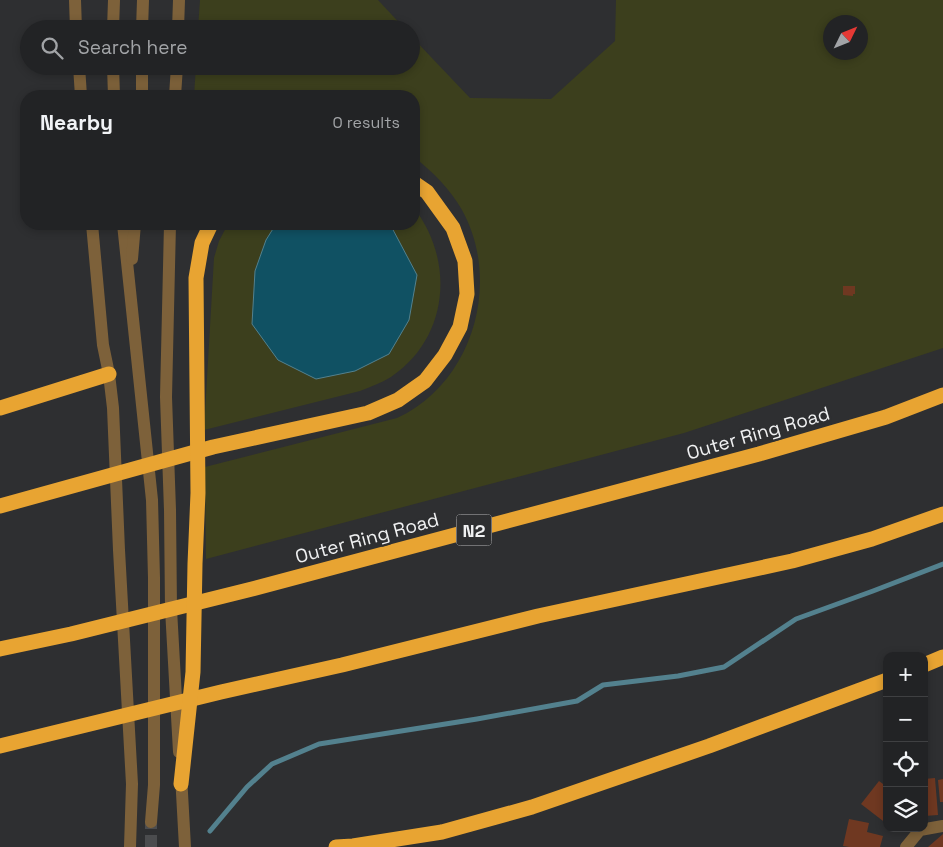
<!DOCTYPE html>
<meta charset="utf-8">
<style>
body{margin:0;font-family:"Space Grotesk",sans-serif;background:#2e2f32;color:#f1f3f6}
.controls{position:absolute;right:15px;bottom:15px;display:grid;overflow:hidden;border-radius:10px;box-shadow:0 2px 8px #0003}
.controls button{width:45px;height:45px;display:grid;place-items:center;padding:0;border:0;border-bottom:1px solid #3f4042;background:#222325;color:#f1f3f6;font:25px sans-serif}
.compass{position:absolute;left:823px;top:15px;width:45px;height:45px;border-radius:50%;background:#222325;box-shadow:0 2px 8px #0003;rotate:47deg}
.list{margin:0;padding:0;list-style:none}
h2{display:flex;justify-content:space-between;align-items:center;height:65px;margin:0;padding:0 20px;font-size:21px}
h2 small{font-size:16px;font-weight:400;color:#a2a4a7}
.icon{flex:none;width:28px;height:28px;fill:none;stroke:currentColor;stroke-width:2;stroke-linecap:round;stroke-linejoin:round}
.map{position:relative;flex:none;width:943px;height:847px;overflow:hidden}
.search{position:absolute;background:#222325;box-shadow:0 2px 8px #0003;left:20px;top:20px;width:400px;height:55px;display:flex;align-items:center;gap:12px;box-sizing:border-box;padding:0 18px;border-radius:28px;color:#a2a4a7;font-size:19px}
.panel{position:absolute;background:#222325;box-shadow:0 2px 8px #0003;left:20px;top:90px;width:400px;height:140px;border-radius:20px}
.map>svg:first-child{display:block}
.green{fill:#3c3f1d;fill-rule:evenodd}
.water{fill:#105163;stroke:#53818e}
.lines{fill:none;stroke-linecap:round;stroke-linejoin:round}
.stream{stroke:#53818e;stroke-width:5}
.building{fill:#6f3821}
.minor-tunnel{stroke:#4b4c4e;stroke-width:12;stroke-dasharray:12 6;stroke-linecap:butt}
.minor{stroke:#7d613a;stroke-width:12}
.highway{stroke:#e8a432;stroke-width:15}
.labels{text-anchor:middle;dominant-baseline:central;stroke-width:4.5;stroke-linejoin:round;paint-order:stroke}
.shield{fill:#2e2f31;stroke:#b6b7b8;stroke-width:1}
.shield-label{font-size:18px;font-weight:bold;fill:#f0f1f2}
.street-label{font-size:19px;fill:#f0f1f2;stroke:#2e2f31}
</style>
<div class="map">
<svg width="943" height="847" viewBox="0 0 943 847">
<rect width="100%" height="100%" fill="#2e2f31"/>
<g class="green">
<path d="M 200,0 L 378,0 L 405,29 L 198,29 Z"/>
<path d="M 616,0 L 943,0 L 943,348 L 684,433 L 206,559 L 205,467 L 397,418 C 473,383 502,282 462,210 C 450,189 433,172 414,157 L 414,96 L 194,96 L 196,66 L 411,66 L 411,36 L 470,98 L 551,99 L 615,41 ZM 830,22 L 860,22 L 860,52 L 830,52 Z"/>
<path d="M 414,208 C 455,261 449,338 391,377 C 381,383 370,387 360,391 L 204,430 L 214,258 L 219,241 L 228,224 L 414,224 Z"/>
</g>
<path class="water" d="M 276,224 L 386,224 L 391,226 L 417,275 L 409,320 L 389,354 L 355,371 L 316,379 L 278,360 L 252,324 L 255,271 L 266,240 Z"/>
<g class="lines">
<path class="stream" d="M 210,831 L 247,787 L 272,764 L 319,744 L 477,719 L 577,701 L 603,685 L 678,676 L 724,667 L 796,619 L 873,591 L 943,564"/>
</g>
<g class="building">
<path d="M 843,286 L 855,286 L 855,294 L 853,294 L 853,296 L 843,295 Z"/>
<path d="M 935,778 L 938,815 L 924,816 L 924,779 Z"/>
<path d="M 943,779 L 943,802 L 940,802 L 938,780 Z"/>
<path d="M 879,781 L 887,787 L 887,824 L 861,804 Z"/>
<path d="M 849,819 L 869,823 L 867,832 L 883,836 L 880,847 L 849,847 L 843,846 Z"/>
<path d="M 943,834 L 943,847 L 928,847 Z"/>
</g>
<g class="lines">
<path class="minor-tunnel" d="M 151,847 L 151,822"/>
<g class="minor">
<path d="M 75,0 L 76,29"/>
<path d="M 113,29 L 114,0"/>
<path d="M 142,29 L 143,0"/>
<path d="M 178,29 L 179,0"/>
<path d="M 79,66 L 81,96"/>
<path d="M 113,66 L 114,96"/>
<path d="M 142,66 L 142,96"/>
<path d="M 175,96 L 177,66"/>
<path d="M 92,224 L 103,345 L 109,374 L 113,408 L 119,550 L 132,784 L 130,847"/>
<path d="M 123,224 L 152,500 L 154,578 L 154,785 L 151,822"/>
<path d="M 170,224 L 166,397 L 170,510 L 171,609 L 179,752"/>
<path d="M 132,259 L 135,224"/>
<path d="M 181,775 L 185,847"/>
<path d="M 906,847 L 920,830 L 943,826"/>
</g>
<g class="highway">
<path d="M 0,408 L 109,374"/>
<path d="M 0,506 L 213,447 L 368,413 L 398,400 L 425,381 L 445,355 L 460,327 L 467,294 L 465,261 L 453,228 L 427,192 L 414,183"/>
<path d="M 0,649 L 71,634 L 252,589 L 759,454 L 886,417 L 943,395"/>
<path d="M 924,665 L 943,657"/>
<path d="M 0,746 L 221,692 L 342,665 L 538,616 L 792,561 L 872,539 L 943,514"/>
<path d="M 181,784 L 193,672 L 195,564 L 198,493 L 196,278 L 202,243 L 211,224"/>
<path d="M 336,847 L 353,846 L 442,832 L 532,807 L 709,746 L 887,680"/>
</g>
</g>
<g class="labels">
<rect class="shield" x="456.5" y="514.5" width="35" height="31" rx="4"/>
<g class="shield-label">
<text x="474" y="530">N2</text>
</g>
<g class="street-label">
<text transform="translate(758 433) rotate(-16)">Outer Ring Road</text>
<text transform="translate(367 538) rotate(-15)">Outer Ring Road</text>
</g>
</g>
</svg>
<div class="controls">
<button>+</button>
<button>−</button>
<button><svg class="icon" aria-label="locate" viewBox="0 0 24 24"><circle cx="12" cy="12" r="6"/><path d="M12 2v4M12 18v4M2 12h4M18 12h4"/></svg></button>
<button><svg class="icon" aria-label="layers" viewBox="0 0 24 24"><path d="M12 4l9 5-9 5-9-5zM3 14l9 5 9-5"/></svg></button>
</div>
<svg class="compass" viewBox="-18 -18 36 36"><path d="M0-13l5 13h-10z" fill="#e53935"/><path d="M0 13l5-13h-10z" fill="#a2a4a7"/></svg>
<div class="search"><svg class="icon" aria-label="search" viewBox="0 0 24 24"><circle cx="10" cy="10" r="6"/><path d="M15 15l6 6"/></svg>Search here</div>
<section class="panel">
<h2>Nearby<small>0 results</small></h2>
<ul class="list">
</ul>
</section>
</div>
